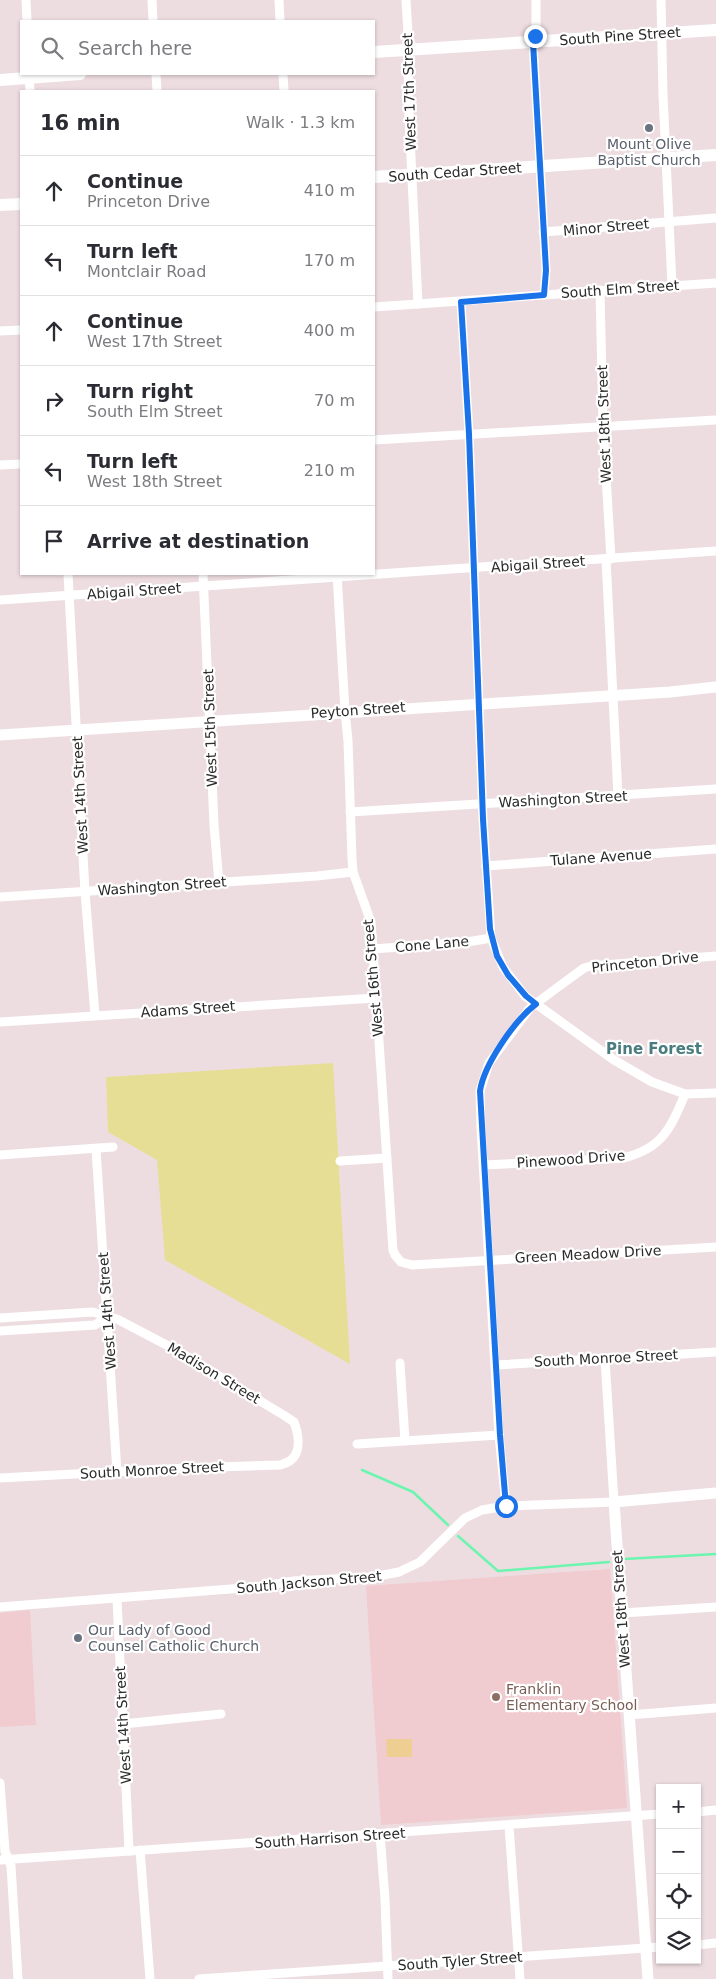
<!DOCTYPE html>
<meta charset="utf-8">
<style>
body{margin:0;font-family:"DejaVu Sans",sans-serif;background:#f2f2f3;color:#2b2b33}
.controls{position:absolute;right:15px;bottom:15px;display:grid;overflow:hidden;border-radius:0px;box-shadow:0 1px 4px #0004}
.controls button{width:45px;height:45px;display:grid;place-items:center;padding:0;border:0;border-bottom:1px solid #e1e1e2;background:#fff;color:#2b2b33;font:25px sans-serif}
.stop{position:absolute;width:15px;height:15px;margin:-11px;border:4px solid #1a73e8;border-radius:50%;background:#fff}
.stop.end{background:#1a73e8;border-color:#fff;box-shadow:0 1px 5px #0008}
.list{margin:0;padding:0;list-style:none}
h2{display:flex;justify-content:space-between;align-items:center;height:65px;margin:0;padding:0 20px;font-size:21px}
h2 small{font-size:16px;font-weight:400;color:#7c7c81}
.list li{display:grid;grid-template-columns:32px 1fr auto;gap:15px;align-items:center;box-sizing:border-box;height:70px;padding:0 20px;border-top:1px solid #e1e1e2}
.list b{display:block;font-size:19px;white-space:nowrap}
.list p{margin:0;font-size:16px;white-space:nowrap;color:#7c7c81}
.list em{font-size:16px;font-style:normal;color:#7c7c81}
.icon{flex:none;width:28px;height:28px;fill:none;stroke:currentColor;stroke-width:2;stroke-linecap:round;stroke-linejoin:round}
.map{position:relative;flex:none;width:716px;height:1979px;overflow:hidden}
.search{position:absolute;background:#fff;box-shadow:0 1px 4px #0004;left:20px;top:20px;width:355px;height:55px;display:flex;align-items:center;gap:12px;box-sizing:border-box;padding:0 18px;border-radius:0px;color:#7c7c81;font-size:19px}
.panel{position:absolute;background:#fff;box-shadow:0 1px 4px #0004;left:20px;top:90px;width:355px;height:485px;border-radius:0px}
.map>svg:first-child{display:block}
.education{fill:#f0cbcf}
.green{fill:#e7de96}
.pitch{fill:#efce92}
.lines{fill:none;stroke-linecap:round;stroke-linejoin:round}
.stream{stroke:#6bf5af;stroke-width:2.5}
.minor{stroke:#fff;stroke-width:9}
.tertiary{stroke:#fff;stroke-width:11}
.secondary{stroke:#fff;stroke-width:12}
.route{stroke:#1a73e8;stroke-width:6}
.worship-dot{fill:#6b7280;stroke:#fff;stroke-width:2}
.education-dot{fill:#8d6e63;stroke:#fff;stroke-width:2}
.labels{text-anchor:middle;dominant-baseline:central;stroke-width:4.5;stroke-linejoin:round;paint-order:stroke}
.street-label{font-size:14px;fill:#2b2b2b;stroke:#fff}
.worship-label{font-size:14px;fill:#5b616d;stroke:#fff}
.education-label{font-size:14px;fill:#785e54;stroke:#fff;text-anchor:start}
.neighbourhood-label{font-size:15px;font-weight:bold;fill:#497c7f;stroke:#fff}
</style>
<div class="map">
<svg width="716" height="1979" viewBox="0 0 716 1979">
<rect width="100%" height="100%" fill="#eedde0"/>
<g class="education">
<path d="M 610,1569 L 627,1808 L 381,1825 L 366,1586 Z"/>
<path d="M 30,1610 L 36,1725 L 0,1727 L 0,1613 Z"/>
</g>
<path class="green" d="M 333,1063 L 350,1364 L 165,1260 L 157,1160 L 108,1132 L 106,1077 Z"/>
<path class="pitch" d="M 386,1739 L 412,1739 L 412,1757 L 387,1757 Z"/>
<g class="lines">
<g class="stream">
<path d="M 362,1470 L 413,1492 L 448,1525"/>
<path d="M 458,1536 L 498,1571 L 609,1562"/>
<path d="M 624,1559 L 716,1554"/>
</g>
<g class="minor">
<path d="M 26,0 L 27,21"/>
<path d="M 152,0 L 153,21"/>
<path d="M 279,0 L 280,21"/>
<path d="M 406,0 L 409,50 L 408,95 L 418,304"/>
<path d="M 536,0 L 536,30 L 533,42 L 546,270 L 544,295"/>
<path d="M 661,0 L 663,95 L 672,285"/>
<path d="M 29,74 L 30,91"/>
<path d="M 156,74 L 157,91"/>
<path d="M 283,74 L 284,91"/>
<path d="M 543,232 L 716,218"/>
<path d="M 600,290 L 603,426 L 611,559"/>
<path d="M 461,302 L 469,434 L 483,819 L 491,938 L 503,967 L 525,996 L 614,1060 L 652,1082 L 685,1094 L 716,1093"/>
<path d="M 374,307 L 716,283"/>
<path d="M 0,331 L 21,330"/>
<path d="M 374,440 L 716,420"/>
<path d="M 0,465 L 21,464"/>
<path d="M 606,559 L 618,796"/>
<path d="M 68,574 L 85,892 L 95,1015"/>
<path d="M 203,574 L 214,825 L 219,883"/>
<path d="M 337,574 L 345,711 L 348,741 L 352,858 L 353,872 L 371,922 L 393,1250 L 395,1255 L 401,1262 L 412,1265 L 716,1247"/>
<path d="M 0,600 L 716,551"/>
<path d="M 350,812 L 716,789"/>
<path d="M 486,866 L 716,849"/>
<path d="M 0,897 L 317,876 L 353,872"/>
<path d="M 373,949 L 467,942 L 491,938"/>
<path d="M 0,1022 L 376,998"/>
<path d="M 96,1149 L 117,1472"/>
<path d="M 0,1155 L 113,1147"/>
<path d="M 340,1161 L 387,1158"/>
<path d="M 484,1165 L 623,1158 C 662,1149 671,1128 685,1094"/>
<path d="M 0,1318 L 93,1312 L 117,1319 L 178,1351 L 285,1416 L 294,1422 C 298,1433 302,1451 291,1460 C 289,1462 283,1464 280,1465 L 187,1468 L 0,1478"/>
<path d="M 0,1331 L 95,1325 L 107,1317"/>
<path d="M 400,1363 L 405,1441"/>
<path d="M 496,1365 L 716,1352"/>
<path d="M 357,1444 L 499,1435"/>
<path d="M 506,1506 L 499,1435 L 481,1127 L 480,1091 L 489,1063 L 530,1008 L 554,990 L 584,968 L 591,966 L 716,956"/>
<path d="M 117,1599 L 129,1851"/>
<path d="M 0,1607 L 257,1587 L 294,1581 L 373,1577 L 399,1572 L 420,1562 L 465,1518 L 482,1510 L 506,1506 L 614,1502 L 605,1359"/>
<path d="M 622,1613 L 716,1607"/>
<path d="M 629,1715 L 716,1708"/>
<path d="M 123,1724 L 221,1714"/>
<path d="M 0,1783 L 5,1851 L 11,1866 L 18,1979"/>
<path d="M 697,1812 L 716,1810"/>
<path d="M 509,1826 L 520,1979"/>
<path d="M 380,1834 L 385,1899 L 388,1979"/>
<path d="M 140,1850 L 150,1979"/>
<path d="M 0,1860 L 660,1814"/>
<path d="M 697,1945 L 716,1943"/>
<path d="M 199,1979 L 660,1947"/>
</g>
<g class="tertiary">
<path d="M 0,735 L 670,692 L 716,687"/>
<path d="M 648,1979 L 614,1502 L 716,1493"/>
</g>
<g class="secondary">
<path d="M 374,52 L 716,30"/>
<path d="M 0,80 L 80,74"/>
<path d="M 374,177 L 716,155"/>
<path d="M 0,205 L 21,204"/>
</g>
</g>
<g class="lines">
<path class="route" d="M 506,1506 L 500,1435 L 480,1091 C 484,1064 515,1020 536,1004 L 526,996 L 508,975 L 497,956 L 490,929 L 483,819 L 469,434 L 461,302 L 544,295 L 546,270 L 533,42 L 535,36"/>
</g>
<g class="worship-dot">
<circle cx="649" cy="128" r="5"/>
<circle cx="78" cy="1638" r="5"/>
</g>
<circle class="education-dot" cx="496" cy="1697" r="5"/>
<g class="labels">
<g class="street-label">
<text transform="translate(620 36) rotate(-4)">South Pine Street</text>
<text transform="translate(409 92) rotate(-92)">West 17th Street</text>
<text transform="translate(455 172) rotate(-4)">South Cedar Street</text>
<text transform="translate(606 227) rotate(-5)">Minor Street</text>
<text transform="translate(620 289) rotate(-4)">South Elm Street</text>
<text transform="translate(604 424) rotate(-92)">West 18th Street</text>
<text transform="translate(538 564) rotate(-4)">Abigail Street</text>
<text transform="translate(134 591) rotate(-4)">Abigail Street</text>
<text transform="translate(358 710) rotate(-4)">Peyton Street</text>
<text transform="translate(210 728) rotate(-92)">West 15th Street</text>
<text transform="translate(80 795) rotate(-93)">West 14th Street</text>
<text transform="translate(563 799) rotate(-3)">Washington Street</text>
<text transform="translate(601 857) rotate(-4)">Tulane Avenue</text>
<text transform="translate(162 886) rotate(-4)">Washington Street</text>
<text transform="translate(432 944) rotate(-5)">Cone Lane</text>
<text transform="translate(645 962) rotate(-6)">Princeton Drive</text>
<text transform="translate(373 978) rotate(-95)">West 16th Street</text>
<text transform="translate(188 1009) rotate(-4)">Adams Street</text>
<text transform="translate(571 1159) rotate(-4)">Pinewood Drive</text>
<text transform="translate(588 1254) rotate(-3)">Green Meadow Drive</text>
<text transform="translate(107 1311) rotate(-94)">West 14th Street</text>
<text transform="translate(606 1358) rotate(-3)">South Monroe Street</text>
<text transform="translate(214 1373) rotate(31)">Madison Street</text>
<text transform="translate(152 1470) rotate(-3)">South Monroe Street</text>
<text transform="translate(309 1582) rotate(-5)">South Jackson Street</text>
<text transform="translate(621 1609) rotate(-94)">West 18th Street</text>
<text transform="translate(123 1725) rotate(-93)">West 14th Street</text>
<text transform="translate(330 1838) rotate(-4)">South Harrison Street</text>
<text transform="translate(460 1961) rotate(-4)">South Tyler Street</text>
</g>
<g class="worship-label">
<text x="649" y="144">Mount Olive<tspan x="649" dy="16">Baptist Church</tspan></text>
<text x="88" y="1630" text-anchor="start">Our Lady of Good<tspan x="88" dy="16">Counsel Catholic Church</tspan></text>
</g>
<g class="education-label">
<text x="506" y="1689">Franklin<tspan x="506" dy="16">Elementary School</tspan></text>
</g>
<g class="neighbourhood-label">
<text x="654" y="1049">Pine Forest</text>
</g>
</g>
</svg>
<div class="controls">
<button>+</button>
<button>−</button>
<button><svg class="icon" aria-label="locate" viewBox="0 0 24 24"><circle cx="12" cy="12" r="6"/><path d="M12 2v4M12 18v4M2 12h4M18 12h4"/></svg></button>
<button><svg class="icon" aria-label="layers" viewBox="0 0 24 24"><path d="M12 4l9 5-9 5-9-5zM3 14l9 5 9-5"/></svg></button>
</div>
<div class="stop" style="left:506px;top:1506px"></div>
<div class="stop end" style="left:535px;top:36px"></div>
<div class="search"><svg class="icon" aria-label="search" viewBox="0 0 24 24"><circle cx="10" cy="10" r="6"/><path d="M15 15l6 6"/></svg>Search here</div>
<section class="panel">
<h2>16 min<small>Walk · 1.3 km</small></h2>
<ul class="list">
<li><svg class="icon" aria-label="ahead" viewBox="0 0 24 24"><path d="M12 20V5M6 11l6-6 6 6"/></svg><div><b>Continue</b><p>Princeton Drive</p></div><em>410 m</em></li>
<li><svg class="icon" aria-label="left" viewBox="0 0 24 24"><path d="M17 20v-9H6M10 6l-5 5 5 5"/></svg><div><b>Turn left</b><p>Montclair Road</p></div><em>170 m</em></li>
<li><svg class="icon" aria-label="ahead" viewBox="0 0 24 24"><path d="M12 20V5M6 11l6-6 6 6"/></svg><div><b>Continue</b><p>West 17th Street</p></div><em>400 m</em></li>
<li><svg class="icon" aria-label="right" viewBox="0 0 24 24"><path d="M7 20v-9h11M14 6l5 5-5 5"/></svg><div><b>Turn right</b><p>South Elm Street</p></div><em>70 m</em></li>
<li><svg class="icon" aria-label="left" viewBox="0 0 24 24"><path d="M17 20v-9H6M10 6l-5 5 5 5"/></svg><div><b>Turn left</b><p>West 18th Street</p></div><em>210 m</em></li>
<li><svg class="icon" aria-label="arrive" viewBox="0 0 24 24"><path d="M6 21V4h12l-3 4 3 4H6"/></svg><div><b>Arrive at destination</b></div></li>
</ul>
</section>
</div>
